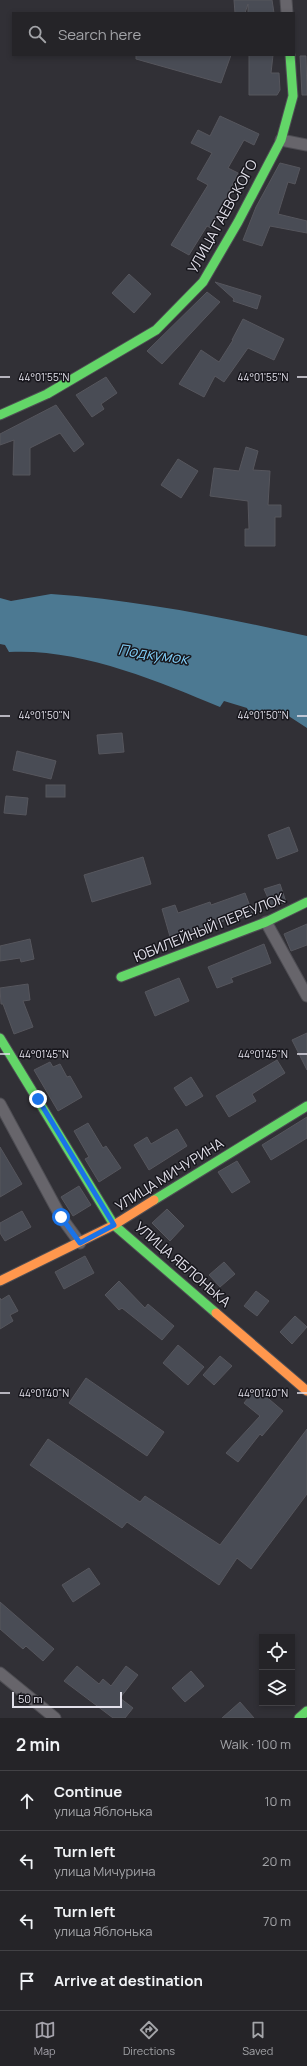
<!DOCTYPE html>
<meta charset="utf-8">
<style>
body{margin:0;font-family:Manrope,sans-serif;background:#313034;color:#f1f3f6}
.controls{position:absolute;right:12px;bottom:12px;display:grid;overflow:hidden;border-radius:0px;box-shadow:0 2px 6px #0003}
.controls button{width:36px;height:36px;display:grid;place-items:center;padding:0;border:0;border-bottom:1px solid #424145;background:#252428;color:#f1f3f6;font:20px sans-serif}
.scale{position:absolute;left:12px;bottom:10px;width:110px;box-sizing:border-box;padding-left:4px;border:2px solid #e2e0ea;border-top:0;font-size:11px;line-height:14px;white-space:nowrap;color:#e2e0ea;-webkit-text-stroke:3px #17161c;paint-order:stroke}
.stop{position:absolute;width:12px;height:12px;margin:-9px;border:3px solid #1a73e8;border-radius:50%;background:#fff}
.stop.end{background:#1a73e8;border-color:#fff;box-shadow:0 1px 4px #0008}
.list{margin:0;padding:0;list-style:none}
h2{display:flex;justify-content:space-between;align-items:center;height:52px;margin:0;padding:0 16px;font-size:17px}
h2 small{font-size:13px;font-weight:400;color:#a3a4a8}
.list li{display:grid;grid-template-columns:26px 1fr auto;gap:12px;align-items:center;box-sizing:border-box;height:60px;padding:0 16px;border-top:1px solid #424145}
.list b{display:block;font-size:15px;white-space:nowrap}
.list p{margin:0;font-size:13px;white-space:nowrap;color:#a3a4a8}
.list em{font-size:13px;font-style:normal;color:#a3a4a8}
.icon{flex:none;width:22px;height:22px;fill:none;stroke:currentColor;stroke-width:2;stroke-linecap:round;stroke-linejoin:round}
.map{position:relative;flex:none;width:307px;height:1718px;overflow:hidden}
.search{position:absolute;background:#252428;box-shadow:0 2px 6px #0003;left:12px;right:12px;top:12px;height:44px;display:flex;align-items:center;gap:10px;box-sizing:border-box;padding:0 14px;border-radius:0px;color:#a3a4a8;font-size:15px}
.sheet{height:292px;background:#252428}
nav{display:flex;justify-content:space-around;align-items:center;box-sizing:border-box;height:56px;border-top:1px solid #424145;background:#252428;font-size:11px;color:#a3a4a8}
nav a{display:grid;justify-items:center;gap:2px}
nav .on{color:#a4a2ab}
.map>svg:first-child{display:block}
.water{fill:#4c7992}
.building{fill:#494c55;stroke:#56565d}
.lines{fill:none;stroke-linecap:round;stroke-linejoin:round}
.street-casing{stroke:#4e4d53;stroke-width:13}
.fast-casing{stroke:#4e4d53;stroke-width:11}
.slow-casing{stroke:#4e4d53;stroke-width:11}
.street{stroke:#67656b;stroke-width:11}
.fast{stroke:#63d668;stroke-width:9}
.slow{stroke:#ff974d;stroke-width:9}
.route{stroke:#1a73e8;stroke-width:5}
.ticks{fill:none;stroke:#e2e0ea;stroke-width:1.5}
.labels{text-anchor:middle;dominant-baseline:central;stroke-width:3;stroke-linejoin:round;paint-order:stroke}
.street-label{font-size:14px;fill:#e2e0ea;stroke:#17161c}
.water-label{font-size:15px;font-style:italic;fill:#81cff9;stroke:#17161c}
.ticks-label{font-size:10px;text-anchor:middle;fill:#e2e0ea;stroke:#17161c;stroke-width:3;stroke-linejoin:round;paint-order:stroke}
</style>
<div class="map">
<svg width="307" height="1718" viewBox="0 0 307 1718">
<rect width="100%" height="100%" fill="#313036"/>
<path class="water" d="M 51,594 C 137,600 222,617 307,636 L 307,728 L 287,715 L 249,714 L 247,708 L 224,701 L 220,707 C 156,680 79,648 9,652 L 5,645 L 0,644 L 0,598 L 11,601 Z"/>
<g class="building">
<path d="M 234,0 L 272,0 L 274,13 L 248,13 L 248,4 L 245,13 L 235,13 Z"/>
<path d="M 136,55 L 231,55 L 221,83 L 136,59 Z"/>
<path d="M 249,55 L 273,55 L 271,73 L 279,73 L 280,90 L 277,95 L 249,95 Z"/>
<path d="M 300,56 L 306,56 L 307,95 L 302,95 Z"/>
<path d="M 220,116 L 259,134 L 254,145 L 244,140 L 228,168 L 238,173 L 211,228 L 207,226 L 189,255 L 171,245 L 208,185 L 197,179 L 212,153 L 191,143 L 198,130 L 210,136 Z"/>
<path d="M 280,163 L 300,168 L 295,184 L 288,182 L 278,214 L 307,221 L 307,233 L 270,226 L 262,246 L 243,240 L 256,207 Z"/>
<path d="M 129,274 L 151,294 L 134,313 L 112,293 Z"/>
<path d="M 215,282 L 261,296 L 257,309 L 233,301 L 234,299 Z"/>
<path d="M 207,292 L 220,302 L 162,364 L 147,351 Z"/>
<path d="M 243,319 L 284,339 L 274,360 L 248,348 L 224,382 L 215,376 L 204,397 L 179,384 L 201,350 L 219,362 L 233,340 L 232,340 Z"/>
<path d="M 106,377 L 117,393 L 101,404 L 104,409 L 92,417 L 76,395 Z"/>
<path d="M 56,405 L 84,444 L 74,452 L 60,433 L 30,448 L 30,475 L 13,475 L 14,440 L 0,445 L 0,434 Z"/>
<path d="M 246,447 L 258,451 L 253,470 L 270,471 L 268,505 L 281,505 L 281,517 L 275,517 L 275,546 L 245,546 L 245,529 L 249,529 L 248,501 L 210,496 L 214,468 L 239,471 Z"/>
<path d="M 178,459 L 198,471 L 181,498 L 161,485 Z"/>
<path d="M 122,733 L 124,752 L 99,754 L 97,735 Z"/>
<path d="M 17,751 L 56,761 L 51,779 L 13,770 Z"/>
<rect x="46" y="785" width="19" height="12"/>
<path d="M 6,796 L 28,798 L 26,815 L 4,813 Z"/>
<path d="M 289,827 L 298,851 L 277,859 L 268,835 Z"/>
<path d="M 143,857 L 151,884 L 92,902 L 84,875 Z"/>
<path d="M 280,884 L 286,902 L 272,907 L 264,889 Z"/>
<path d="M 245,893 L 253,914 L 236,920 L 235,917 L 171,940 L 162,909 L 175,905 L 178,913 L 210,902 L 211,905 Z"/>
<path d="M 307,924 L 307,945 L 291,951 L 284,934 Z"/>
<path d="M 30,939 L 34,959 L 21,962 L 20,958 L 0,961 L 0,946 Z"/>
<path d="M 264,944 L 271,963 L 231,978 L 233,982 L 217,988 L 208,967 Z"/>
<path d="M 179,978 L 189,1001 L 155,1016 L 145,992 Z"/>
<path d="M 28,984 L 30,1000 L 23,1001 L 33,1027 L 14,1034 L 3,1004 L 1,1004 L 0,988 Z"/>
<path d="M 307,1033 L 307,1070 L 292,1040 Z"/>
<path d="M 277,1060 L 285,1073 L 252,1094 L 256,1101 L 229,1117 L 216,1096 Z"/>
<path d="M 50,1062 L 53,1067 L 60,1064 L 67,1077 L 70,1076 L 82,1097 L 58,1111 L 34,1070 Z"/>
<path d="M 191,1077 L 203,1096 L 186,1106 L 174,1088 Z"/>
<path d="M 307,1117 L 307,1138 L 271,1160 L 262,1145 Z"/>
<path d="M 88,1123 L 103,1148 L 106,1146 L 121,1168 L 99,1182 L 85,1159 L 89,1157 L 74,1131 Z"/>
<path d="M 177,1129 L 187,1146 L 149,1170 L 134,1145 L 147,1137 L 151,1144 Z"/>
<path d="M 0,1147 L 22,1184 L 0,1197 Z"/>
<path d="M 237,1161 L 250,1182 L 232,1193 L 218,1172 Z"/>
<path d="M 79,1186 L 91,1205 L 73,1216 L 61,1197 Z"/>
<path d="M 167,1209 L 184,1226 L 170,1241 L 152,1223 Z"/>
<path d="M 22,1211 L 31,1227 L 5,1241 L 0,1233 L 0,1223 Z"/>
<path d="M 85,1256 L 94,1273 L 64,1289 L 55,1272 Z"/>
<path d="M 224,1262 L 235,1274 L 220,1287 L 209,1275 Z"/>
<path d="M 119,1281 L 145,1308 L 148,1304 L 174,1326 L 162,1340 L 122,1308 L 119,1310 L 105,1295 Z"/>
<path d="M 256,1291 L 269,1301 L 257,1316 L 244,1306 Z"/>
<path d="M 9,1295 L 18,1311 L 10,1315 L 13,1321 L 0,1329 L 0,1298 L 1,1300 Z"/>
<path d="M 295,1316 L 307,1327 L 292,1344 L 280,1332 Z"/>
<path d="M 178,1345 L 204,1367 L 188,1385 L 163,1363 Z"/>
<path d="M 220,1356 L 232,1366 L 214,1385 L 203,1375 Z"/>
<path d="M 86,1378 L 164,1432 L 147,1456 L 69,1403 Z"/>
<path d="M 256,1388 L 283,1411 L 262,1436 L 260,1434 L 238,1462 L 226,1453 L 260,1416 L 244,1403 Z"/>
<path d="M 307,1429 L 307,1494 L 251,1569 L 237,1558 L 219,1585 L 127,1522 L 122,1528 L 30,1465 L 48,1439 L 140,1502 L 145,1496 L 220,1545 Z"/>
<path d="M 89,1568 L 100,1584 L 73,1602 L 62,1585 Z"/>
<path d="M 0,1602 L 54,1649 L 43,1661 L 26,1646 L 23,1649 L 0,1629 Z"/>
<path d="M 77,1666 L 99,1684 L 103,1679 L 111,1686 L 126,1666 L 138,1675 L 120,1698 L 133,1708 L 125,1718 L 113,1718 L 64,1681 Z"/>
<path d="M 191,1671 L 204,1686 L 185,1702 L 172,1688 Z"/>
<path d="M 240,1702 L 254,1718 L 222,1718 Z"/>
</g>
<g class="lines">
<defs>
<g id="street">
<path d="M 286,0 L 287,13"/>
<path d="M 281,140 L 307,145"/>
<path d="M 266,922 L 307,996"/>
<path d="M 0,1104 L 61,1217 L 80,1243"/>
<path d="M 0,1673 L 55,1718"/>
</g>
<g id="fast">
<path d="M 0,415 L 47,394 L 156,330 L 203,282 L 238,222 L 281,140 L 293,96 L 290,55"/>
<path d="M 121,977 L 266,922 L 307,902"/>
<path d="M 0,1038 L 114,1225 L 216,1313"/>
<path d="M 154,1200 L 307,1106"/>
<path d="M 299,1718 L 307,1711"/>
</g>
<g id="slow">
<path d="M 0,1281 L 114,1225 L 154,1200"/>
<path d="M 216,1313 L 307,1391"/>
</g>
</defs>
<use href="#street" class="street-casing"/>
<use href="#fast" class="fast-casing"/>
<use href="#slow" class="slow-casing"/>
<use href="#street" class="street"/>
<use href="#fast" class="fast"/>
<use href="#slow" class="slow"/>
</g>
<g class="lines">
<path class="route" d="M 38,1099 L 114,1225 L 80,1243 L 61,1217"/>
</g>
<path class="ticks" d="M 0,377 L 10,377M 297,377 L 307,377M 0,716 L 10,716M 297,716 L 307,716M 0,1054 L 10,1054M 297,1054 L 307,1054M 0,1393 L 10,1393M 297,1393 L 307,1393"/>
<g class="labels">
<g class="street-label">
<text transform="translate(222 216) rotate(-61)">УЛИЦА ГАЕВСКОГО</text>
<text transform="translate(209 927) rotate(-22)">ЮБИЛЕЙНЫЙ ПЕРЕУЛОК</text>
<text transform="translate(169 1174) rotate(-32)">УЛИЦА МИЧУРИНА</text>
<text transform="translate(183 1264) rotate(41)">УЛИЦА ЯБЛОНЬКА</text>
</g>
<g class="water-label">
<text transform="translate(153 654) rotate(8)">Подкумок</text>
</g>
</g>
<g class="ticks-label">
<text x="44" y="381">44°01'55"N</text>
<text x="263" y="381">44°01'55"N</text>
<text x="44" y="719">44°01'50"N</text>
<text x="263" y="719">44°01'50"N</text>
<text x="44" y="1058">44°01'45"N</text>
<text x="263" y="1058">44°01'45"N</text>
<text x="44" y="1397">44°01'40"N</text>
<text x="263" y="1397">44°01'40"N</text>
</g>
</svg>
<div class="controls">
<button><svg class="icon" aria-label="locate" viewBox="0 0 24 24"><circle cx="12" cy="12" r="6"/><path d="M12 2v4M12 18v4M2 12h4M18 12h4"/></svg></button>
<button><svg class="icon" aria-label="layers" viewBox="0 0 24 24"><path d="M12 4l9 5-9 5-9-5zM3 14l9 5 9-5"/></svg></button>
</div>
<div class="scale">50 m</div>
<div class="stop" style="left:61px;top:1217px"></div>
<div class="stop end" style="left:38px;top:1099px"></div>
<div class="search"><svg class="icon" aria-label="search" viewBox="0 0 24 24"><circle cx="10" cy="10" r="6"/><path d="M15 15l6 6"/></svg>Search here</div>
</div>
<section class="sheet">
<h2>2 min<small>Walk · 100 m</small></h2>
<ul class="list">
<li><svg class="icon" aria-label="ahead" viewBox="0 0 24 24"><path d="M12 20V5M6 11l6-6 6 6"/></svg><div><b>Continue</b><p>улица Яблонька</p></div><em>10 m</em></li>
<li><svg class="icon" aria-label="left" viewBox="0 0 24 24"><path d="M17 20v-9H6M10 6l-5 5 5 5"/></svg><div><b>Turn left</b><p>улица Мичурина</p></div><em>20 m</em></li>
<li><svg class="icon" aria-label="left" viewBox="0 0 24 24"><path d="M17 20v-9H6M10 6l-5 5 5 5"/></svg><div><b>Turn left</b><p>улица Яблонька</p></div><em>70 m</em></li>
<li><svg class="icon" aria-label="arrive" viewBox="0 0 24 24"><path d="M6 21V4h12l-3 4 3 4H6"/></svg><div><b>Arrive at destination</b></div></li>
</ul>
</section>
<nav>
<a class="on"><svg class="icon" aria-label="map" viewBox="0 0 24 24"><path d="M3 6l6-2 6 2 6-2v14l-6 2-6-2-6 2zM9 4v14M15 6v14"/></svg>Map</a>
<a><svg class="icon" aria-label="directions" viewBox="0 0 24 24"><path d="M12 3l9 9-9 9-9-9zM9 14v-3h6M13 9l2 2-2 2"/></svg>Directions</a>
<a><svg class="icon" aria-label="saved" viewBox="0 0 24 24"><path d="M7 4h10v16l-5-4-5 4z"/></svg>Saved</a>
</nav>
